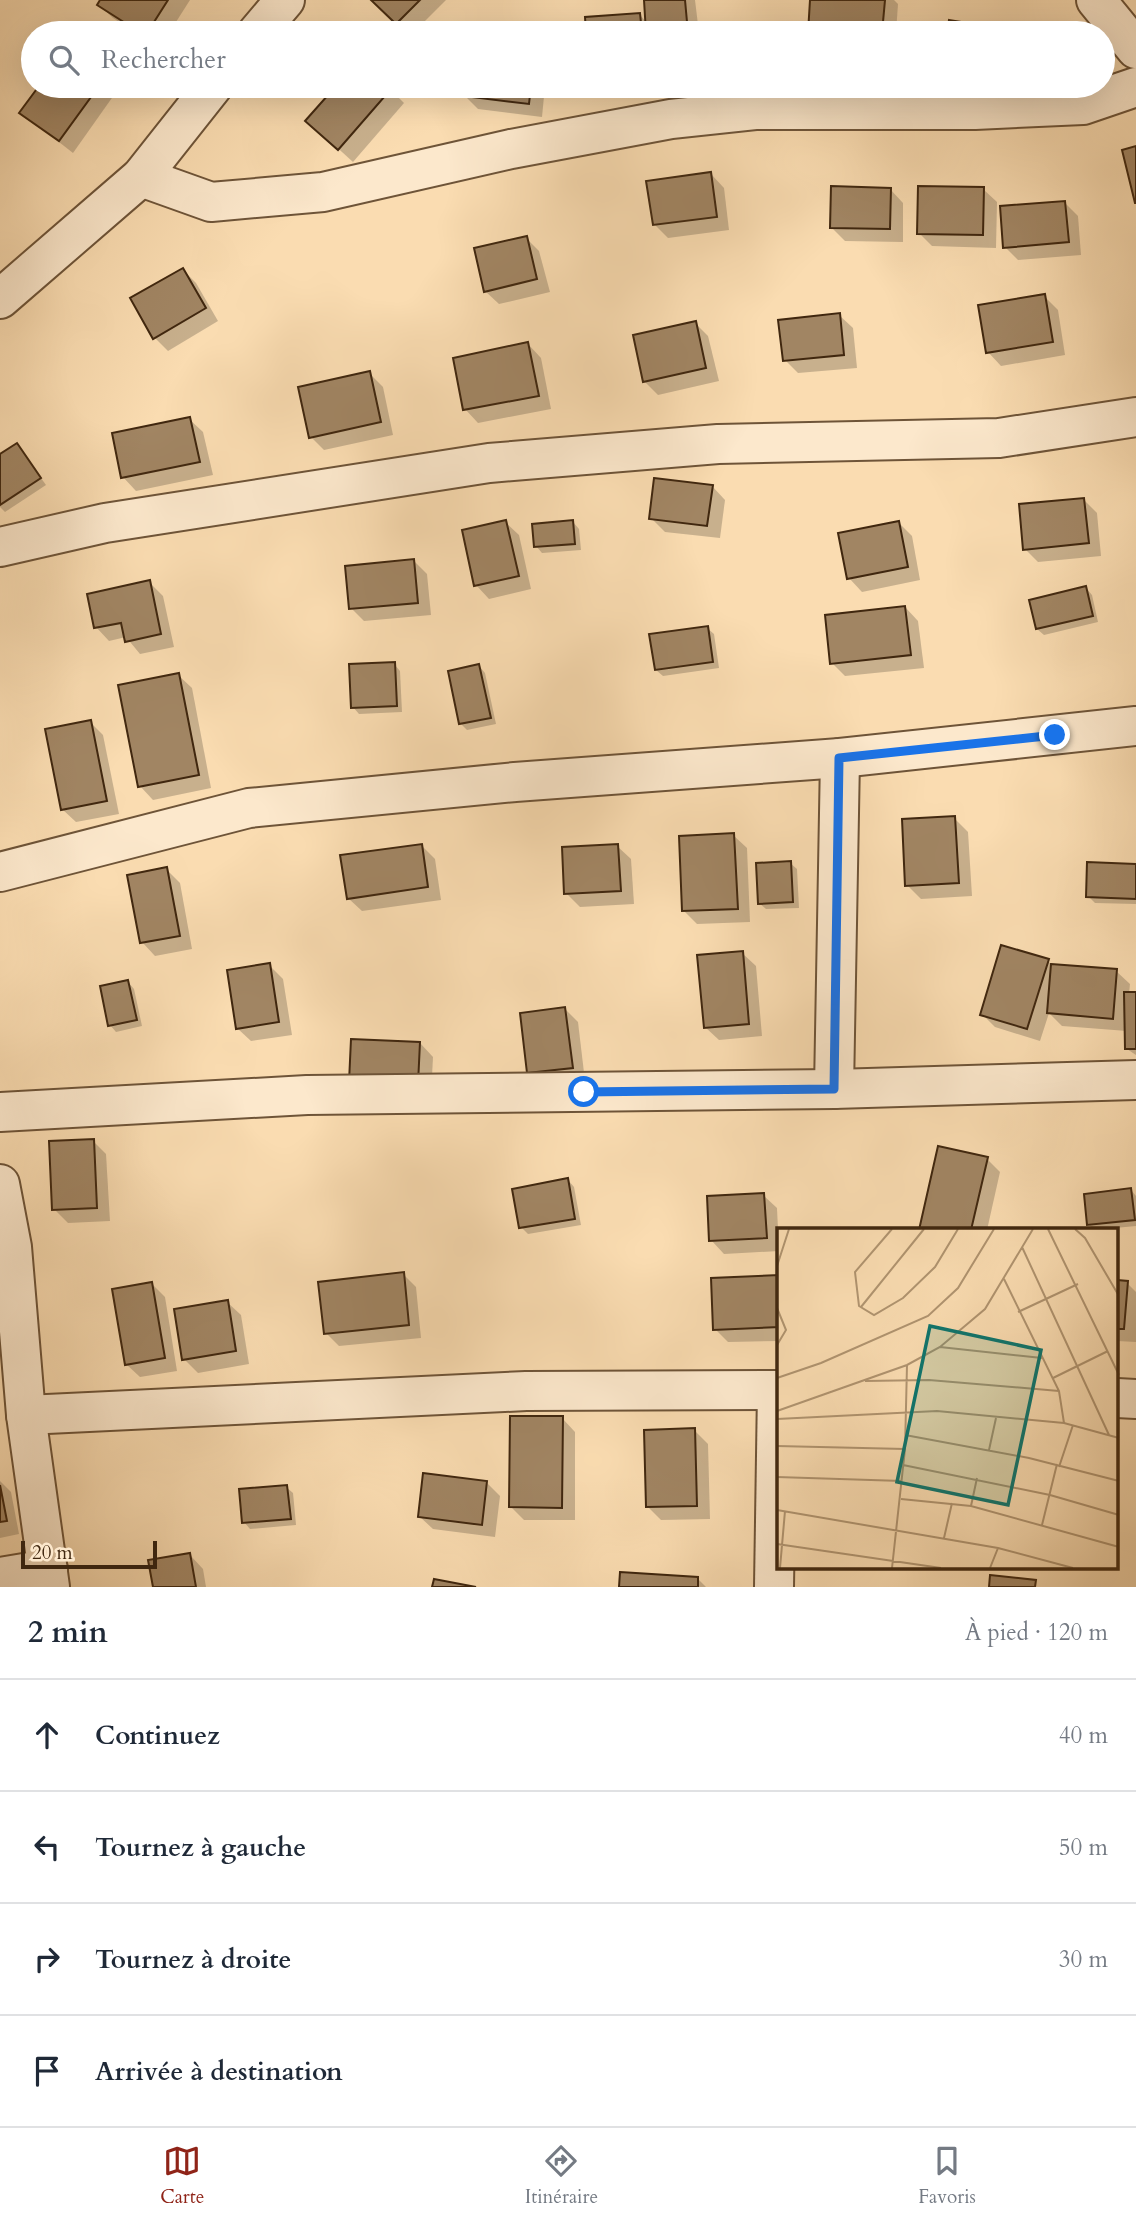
<!DOCTYPE html>
<html lang="fr">
<meta charset="utf-8">
<style>
body{margin:0;font-family:Cardo,serif;background:#f6f6f7;color:#1f2937}
.scale{position:absolute;left:21px;bottom:18px;width:136px;box-sizing:border-box;padding-left:7px;border:4px solid #40270f;border-top:0;font-size:19px;line-height:24px;white-space:nowrap;color:#40270f;-webkit-text-stroke:5px #fce8cc;paint-order:stroke}
.stop{position:absolute;width:21px;height:21px;margin:-16px;border:5px solid #1a73e8;border-radius:50%;background:#fff}
.stop.end{background:#1a73e8;border-color:#fff;box-shadow:0 2px 7px #0008}
.list{margin:0;padding:0;list-style:none}
h2{display:flex;justify-content:space-between;align-items:center;height:91px;margin:0;padding:0 28px;font-size:30px}
h2 small{font-size:23px;font-weight:400;color:#747a83}
.list li{display:grid;grid-template-columns:46px 1fr auto;gap:21px;align-items:center;box-sizing:border-box;height:112px;padding:0 28px;border-top:2px solid #e0e1e3}
.list b{display:block;font-size:26px;white-space:nowrap}
.list em{font-size:23px;font-style:normal;color:#747a83}
.icon{flex:none;width:38px;height:38px;fill:none;stroke:currentColor;stroke-width:2;stroke-linecap:round;stroke-linejoin:round}
.map{position:relative;flex:none;width:1136px;height:1587px;overflow:hidden}
.search{position:absolute;background:#fff;box-shadow:0 7px 28px #0002;left:21px;right:21px;top:21px;height:77px;display:flex;align-items:center;gap:18px;box-sizing:border-box;padding:0 24px;border-radius:38px;color:#747a83;font-size:26px}
.sheet{height:539px;background:#fff}
nav{display:flex;justify-content:space-around;align-items:center;box-sizing:border-box;height:98px;border-top:2px solid #e0e1e3;background:#fff;font-size:19px;color:#747a83}
nav a{display:grid;justify-items:center;gap:4px}
nav .on{color:#8f2418}
.map>svg:first-child{display:block}
.shadow{fill:#0003}
.building{fill:#a18563;stroke:#40270f;stroke-width:2}
.lines{fill:none;stroke-linecap:round;stroke-linejoin:round}
.street-casing{stroke:#6e5438;stroke-width:42}
.street{stroke:#fce8cc;stroke-width:38}
.route{stroke:#1a73e8;stroke-width:9}
.inset-road{fill:none;stroke:#b09470;stroke-width:2}
.view{fill:#0f766e;fill-opacity:0.15;stroke:#0f766e;stroke-width:3.5}
.inset-edge{fill:none;stroke:#40270f;stroke-width:3.5}
</style>
<div class="map">
<svg width="1136" height="1587" viewBox="0 0 1136 1587">
<rect width="100%" height="100%" fill="#fadcb1"/>
<filter id="stains"><feTurbulence type="fractalNoise" baseFrequency=".00286" numOctaves="4"/><feColorMatrix values="0 0 0 0 .2 0 0 0 0 .09 0 0 0 0 .02 0 0 0 .5 -.17"/></filter>
<radialGradient id="worn" r=".72"><stop offset=".6" stop-color="#630" stop-opacity="0"/><stop offset="1" stop-color="#630" stop-opacity=".3"/></radialGradient>
<g class="shadow">
<path d="M 103,0 L 190,0 L 169,33 L 136,33 L 113,18 L 99,5 Z"/>
<path d="M 374,0 L 446,0 L 413,33 L 407,33 Z"/>
<path d="M 645,0 L 695,0 L 699,33 L 588,33 L 586,19 L 640,15 L 647,23 Z"/>
<path d="M 812,0 L 894,0 L 898,4 L 896,33 L 810,33 Z"/>
<path d="M 41,86 L 105,86 L 114,95 L 73,153 L 22,113 Z"/>
<path d="M 338,86 L 387,86 L 404,103 L 353,162 L 308,121 Z"/>
<path d="M 466,86 L 545,86 L 542,117 L 478,109 L 465,96 Z"/>
<path d="M 995,86 L 1034,86 L 1033,92 Z"/>
<path d="M 711,174 L 724,188 L 729,230 L 668,238 L 654,224 Z"/>
<path d="M 890,189 L 903,203 L 903,242 L 845,241 L 832,228 Z"/>
<path d="M 983,189 L 997,202 L 996,248 L 932,246 L 919,233 Z"/>
<path d="M 1064,202 L 1078,216 L 1081,255 L 1018,260 L 1005,247 Z"/>
<path d="M 526,238 L 539,251 L 550,292 L 499,304 L 485,291 Z"/>
<path d="M 183,270 L 196,283 L 218,321 L 168,351 L 155,338 Z"/>
<path d="M 1044,296 L 1058,310 L 1065,355 L 1001,366 L 988,352 Z"/>
<path d="M 839,315 L 853,328 L 857,368 L 798,373 L 785,360 Z"/>
<path d="M 695,323 L 708,336 L 719,381 L 658,395 L 644,381 Z"/>
<path d="M 528,344 L 541,358 L 551,409 L 478,423 L 465,409 Z"/>
<path d="M 369,373 L 383,387 L 393,435 L 324,450 L 311,437 Z"/>
<path d="M 189,419 L 203,432 L 213,475 L 136,491 L 123,477 Z"/>
<path d="M 17,445 L 46,485 L 5,512 L 0,507 L 0,456 Z"/>
<path d="M 712,486 L 725,500 L 720,538 L 665,532 L 651,518 Z"/>
<path d="M 1084,500 L 1097,513 L 1101,556 L 1038,562 L 1025,549 Z"/>
<path d="M 505,522 L 519,535 L 531,589 L 489,599 L 476,585 Z"/>
<path d="M 573,522 L 579,529 L 581,550 L 542,553 L 536,546 Z"/>
<path d="M 898,522 L 912,536 L 920,580 L 862,592 L 849,578 Z"/>
<path d="M 414,561 L 427,574 L 431,615 L 364,621 L 351,608 Z"/>
<path d="M 149,582 L 163,596 L 174,647 L 140,654 L 126,637 L 109,641 L 96,627 Z"/>
<path d="M 1086,588 L 1092,595 L 1098,622 L 1044,635 L 1037,629 Z"/>
<path d="M 905,607 L 918,621 L 924,668 L 845,676 L 832,663 Z"/>
<path d="M 707,628 L 714,634 L 719,668 L 663,676 L 656,670 Z"/>
<path d="M 394,664 L 400,671 L 402,712 L 359,714 L 353,707 Z"/>
<path d="M 479,666 L 485,673 L 496,724 L 467,730 L 460,723 Z"/>
<path d="M 178,675 L 192,688 L 211,788 L 153,800 L 140,786 Z"/>
<path d="M 90,722 L 103,735 L 119,814 L 76,822 L 62,809 Z"/>
<path d="M 954,818 L 968,832 L 972,896 L 921,899 L 907,885 Z"/>
<path d="M 733,835 L 747,848 L 750,922 L 697,924 L 684,911 Z"/>
<path d="M 422,846 L 435,859 L 441,900 L 362,911 L 348,898 Z"/>
<path d="M 617,846 L 631,859 L 634,904 L 580,907 L 566,893 Z"/>
<path d="M 790,863 L 797,869 L 799,908 L 766,909 L 759,903 Z"/>
<path d="M 1136,865 L 1136,904 L 1095,903 L 1088,896 Z"/>
<path d="M 166,869 L 180,883 L 192,949 L 155,956 L 142,942 Z"/>
<path d="M 742,953 L 756,966 L 762,1036 L 719,1040 L 705,1027 Z"/>
<path d="M 1048,961 L 1053,966 L 1116,971 L 1130,984 L 1129,994 L 1136,994 L 1136,1055 L 1127,1049 L 1127,1031 L 1062,1026 L 1049,1013 L 1040,1041 L 995,1027 L 982,1014 Z"/>
<path d="M 269,965 L 283,979 L 292,1035 L 251,1041 L 237,1028 Z"/>
<path d="M 128,982 L 134,989 L 142,1026 L 116,1032 L 110,1025 Z"/>
<path d="M 565,1009 L 578,1022 L 585,1081 L 543,1086 L 529,1072 Z"/>
<path d="M 353,1041 L 420,1043 L 433,1057 L 431,1096 Z"/>
<path d="M 93,1141 L 106,1154 L 110,1221 L 68,1223 L 54,1209 Z"/>
<path d="M 987,1159 L 1000,1172 L 987,1230 L 922,1230 Z"/>
<path d="M 568,1180 L 574,1187 L 581,1225 L 528,1234 L 521,1227 Z"/>
<path d="M 1131,1190 L 1136,1196 L 1136,1226 L 1094,1230 L 1089,1225 Z"/>
<path d="M 763,1195 L 777,1208 L 779,1251 L 724,1254 L 711,1240 Z"/>
<path d="M 403,1274 L 416,1287 L 421,1338 L 339,1346 L 326,1333 Z"/>
<path d="M 779,1277 L 779,1341 L 728,1342 L 715,1329 Z"/>
<path d="M 1117,1282 L 1127,1283 L 1136,1292 L 1136,1342 L 1117,1341 Z"/>
<path d="M 151,1283 L 165,1297 L 177,1371 L 140,1377 L 126,1364 Z"/>
<path d="M 227,1302 L 241,1315 L 249,1364 L 198,1373 L 184,1359 Z"/>
<path d="M 562,1418 L 575,1432 L 575,1520 L 524,1520 L 511,1507 Z"/>
<path d="M 694,1430 L 708,1444 L 710,1519 L 661,1520 L 648,1507 Z"/>
<path d="M 0,1481 L 11,1492 L 19,1534 L 0,1538 Z"/>
<path d="M 487,1483 L 500,1496 L 495,1537 L 433,1529 L 419,1516 Z"/>
<path d="M 286,1487 L 293,1493 L 296,1525 L 250,1529 L 244,1522 Z"/>
<path d="M 190,1555 L 203,1569 L 206,1587 L 154,1587 Z"/>
<path d="M 697,1578 L 706,1587 L 621,1587 Z"/>
</g>
<g class="building">
<path d="M 100,0 L 168,0 L 147,33 L 141,33 L 97,5 Z"/>
<path d="M 371,0 L 420,0 L 396,24 Z"/>
<path d="M 644,0 L 685,0 L 688,33 L 646,33 Z"/>
<path d="M 810,0 L 885,0 L 882,33 L 808,33 Z"/>
<path d="M 640,13 L 642,33 L 586,33 L 585,17 Z"/>
<path d="M 949,20 L 1028,33 L 947,33 Z"/>
<path d="M 39,86 L 99,86 L 59,141 L 19,113 Z"/>
<path d="M 336,86 L 392,88 L 338,150 L 305,121 Z"/>
<path d="M 464,86 L 531,86 L 529,104 L 463,96 Z"/>
<path d="M 1136,146 L 1136,203 L 1135,203 L 1122,150 Z"/>
<path d="M 711,172 L 717,217 L 653,225 L 646,181 Z"/>
<path d="M 831,186 L 891,188 L 890,229 L 830,228 Z"/>
<path d="M 918,186 L 984,187 L 983,235 L 917,234 Z"/>
<path d="M 1065,201 L 1069,242 L 1003,248 L 1000,206 Z"/>
<path d="M 527,236 L 537,279 L 484,292 L 474,248 Z"/>
<path d="M 183,268 L 206,308 L 153,339 L 130,298 Z"/>
<path d="M 1045,294 L 1053,342 L 986,353 L 978,305 Z"/>
<path d="M 840,313 L 844,355 L 783,361 L 778,320 Z"/>
<path d="M 696,321 L 706,368 L 643,382 L 633,335 Z"/>
<path d="M 528,342 L 539,396 L 463,410 L 453,358 Z"/>
<path d="M 370,371 L 381,422 L 309,438 L 298,387 Z"/>
<path d="M 190,417 L 200,462 L 121,478 L 112,433 Z"/>
<path d="M 17,443 L 41,478 L 0,505 L 0,454 Z"/>
<path d="M 654,478 L 713,485 L 707,526 L 649,519 Z"/>
<path d="M 1084,498 L 1089,543 L 1023,550 L 1019,504 Z"/>
<path d="M 506,520 L 519,576 L 474,586 L 462,530 Z"/>
<path d="M 573,520 L 575,544 L 534,547 L 532,524 Z"/>
<path d="M 899,521 L 908,567 L 847,579 L 838,533 Z"/>
<path d="M 414,559 L 418,603 L 349,609 L 345,566 Z"/>
<path d="M 150,580 L 161,634 L 125,642 L 121,623 L 94,628 L 87,594 Z"/>
<path d="M 1086,586 L 1093,616 L 1036,629 L 1029,600 Z"/>
<path d="M 905,606 L 911,655 L 830,664 L 825,615 Z"/>
<path d="M 708,626 L 713,662 L 655,670 L 649,634 Z"/>
<path d="M 395,662 L 397,706 L 351,708 L 349,664 Z"/>
<path d="M 479,664 L 491,718 L 459,724 L 448,671 Z"/>
<path d="M 179,673 L 199,775 L 138,787 L 118,685 Z"/>
<path d="M 91,720 L 107,801 L 61,810 L 45,729 Z"/>
<path d="M 955,816 L 959,883 L 905,886 L 902,819 Z"/>
<path d="M 734,833 L 738,909 L 682,911 L 679,836 Z"/>
<path d="M 422,844 L 428,887 L 347,899 L 340,855 Z"/>
<path d="M 618,844 L 621,891 L 564,894 L 562,847 Z"/>
<path d="M 791,861 L 793,902 L 758,904 L 756,863 Z"/>
<path d="M 1087,862 L 1136,864 L 1136,899 L 1086,897 Z"/>
<path d="M 167,867 L 180,936 L 140,943 L 127,875 Z"/>
<path d="M 1001,945 L 1049,959 L 1027,1029 L 980,1015 Z"/>
<path d="M 743,951 L 749,1024 L 704,1028 L 697,955 Z"/>
<path d="M 270,963 L 279,1022 L 236,1029 L 227,970 Z"/>
<path d="M 1051,964 L 1117,969 L 1113,1019 L 1047,1013 Z"/>
<path d="M 128,980 L 137,1020 L 108,1026 L 100,986 Z"/>
<path d="M 1124,992 L 1136,992 L 1136,1049 L 1125,1049 Z"/>
<path d="M 565,1007 L 573,1068 L 527,1073 L 520,1013 Z"/>
<path d="M 351,1039 L 420,1042 L 418,1084 L 349,1082 Z"/>
<path d="M 94,1139 L 97,1208 L 52,1210 L 49,1141 Z"/>
<path d="M 938,1146 L 988,1157 L 971,1230 L 919,1230 Z"/>
<path d="M 568,1178 L 575,1219 L 519,1228 L 512,1189 Z"/>
<path d="M 1131,1188 L 1135,1220 L 1087,1225 L 1084,1194 Z"/>
<path d="M 764,1193 L 767,1238 L 709,1241 L 707,1196 Z"/>
<path d="M 404,1272 L 409,1325 L 324,1334 L 318,1282 Z"/>
<path d="M 779,1275 L 779,1327 L 713,1330 L 711,1278 Z"/>
<path d="M 1117,1280 L 1128,1281 L 1124,1329 L 1117,1329 Z"/>
<path d="M 152,1282 L 165,1358 L 125,1365 L 112,1289 Z"/>
<path d="M 228,1300 L 236,1351 L 182,1360 L 174,1309 Z"/>
<path d="M 510,1416 L 563,1416 L 562,1508 L 509,1507 Z"/>
<path d="M 695,1428 L 697,1506 L 646,1507 L 644,1430 Z"/>
<path d="M 423,1473 L 487,1481 L 482,1525 L 418,1517 Z"/>
<path d="M 0,1485 L 7,1521 L 0,1522 Z"/>
<path d="M 287,1485 L 291,1519 L 242,1523 L 239,1489 Z"/>
<path d="M 190,1553 L 196,1587 L 153,1587 L 148,1560 Z"/>
<path d="M 620,1572 L 698,1577 L 698,1587 L 619,1587 Z"/>
<path d="M 990,1575 L 1036,1580 L 1035,1587 L 989,1587 Z"/>
<path d="M 434,1579 L 476,1587 L 432,1587 Z"/>
</g>
<g class="lines">
<defs>
<g id="street">
<path d="M 1096,0 L 1136,49"/>
<path d="M 257,33 L 285,0"/>
<path d="M 141,177 L 211,202 L 323,192 L 511,149 L 671,119 L 755,110 L 975,110 L 1083,105 L 1136,87"/>
<path d="M 0,299 L 141,177 L 213,86"/>
<path d="M 0,547 L 105,523 L 489,463 L 718,444 L 999,438 L 1136,417"/>
<path d="M 0,872 L 249,808 L 515,782 L 840,758 L 1136,726"/>
<path d="M 834,1089 L 840,758"/>
<path d="M 0,1112 L 307,1095 L 834,1089 L 1136,1080"/>
<path d="M 0,1184 L 12,1247 L 26,1415 L 50,1587"/>
<path d="M 1117,1398 L 1136,1399"/>
<path d="M 26,1415 L 526,1391 L 779,1390"/>
<path d="M 0,1577 L 48,1569"/>
<path d="M 774,1587 L 777,1390"/>
</g>
</defs>
<use href="#street" class="street-casing"/>
<use href="#street" class="street"/>
</g>
<g class="lines">
<path class="route" d="M 584,1092 L 834,1089 L 839,758 L 1055,735"/>
</g>
<g transform="translate(777 1228)">
<rect width="341" height="341" fill="#fadcb1"/>
<path class="inset-road" d="M 115,1 L 78,44 L 82,78 L 97,87 L 126,70 L 158,39 L 181,1M 271,1 L 342,147M 298,1 L 308,10 L 342,68M 245,19 L 332,207M 0,38 L 12,1M 227,51 L 282,163 L 287,195M 84,79 L 147,1M 0,80 L 9,102 L 0,117M 241,84 L 301,56M 163,119 L 265,130M 0,150 L 44,135 L 151,88 L 181,60 L 217,1M 276,150 L 331,123M 88,153 L 152,152 L 282,163M 0,183 L 130,137 L 163,119 L 208,81 L 256,1M 0,191 L 160,183 L 287,195 L 342,210M 128,207 L 252,230 L 342,253M 0,218 L 128,221M 212,222 L 219,190M 126,237 L 273,267 L 342,287M 282,239 L 296,197M 0,249 L 125,253M 124,271 L 194,278 L 342,319M 194,278 L 200,250M 0,282 L 221,320 L 296,340M 265,297 L 280,236M 167,310 L 175,275M 0,316 L 164,340M 3,340 L 8,283M 115,340 L 128,221 L 130,137M 213,340 L 221,320"/>
<path class="view" d="M 153,98 L 264,122 L 231,277 L 120,254 Z"/>
<rect width="341" height="341" class="inset-edge"/>
</g>
<rect width="100%" height="100%" filter="url(#stains)"/>
<rect width="100%" height="100%" fill="url(#worn)"/>
</svg>
<div class="scale">20 m</div>
<div class="stop" style="left:584px;top:1092px"></div>
<div class="stop end" style="left:1055px;top:735px"></div>
<div class="search"><svg class="icon" aria-label="search" viewBox="0 0 24 24"><circle cx="10" cy="10" r="6"/><path d="M15 15l6 6"/></svg>Rechercher</div>
</div>
<section class="sheet">
<h2>2 min<small>À pied · 120 m</small></h2>
<ul class="list">
<li><svg class="icon" aria-label="ahead" viewBox="0 0 24 24"><path d="M12 20V5M6 11l6-6 6 6"/></svg><div><b>Continuez</b></div><em>40 m</em></li>
<li><svg class="icon" aria-label="left" viewBox="0 0 24 24"><path d="M17 20v-9H6M10 6l-5 5 5 5"/></svg><div><b>Tournez à gauche</b></div><em>50 m</em></li>
<li><svg class="icon" aria-label="right" viewBox="0 0 24 24"><path d="M7 20v-9h11M14 6l5 5-5 5"/></svg><div><b>Tournez à droite</b></div><em>30 m</em></li>
<li><svg class="icon" aria-label="arrive" viewBox="0 0 24 24"><path d="M6 21V4h12l-3 4 3 4H6"/></svg><div><b>Arrivée à destination</b></div></li>
</ul>
</section>
<nav>
<a class="on"><svg class="icon" aria-label="map" viewBox="0 0 24 24"><path d="M3 6l6-2 6 2 6-2v14l-6 2-6-2-6 2zM9 4v14M15 6v14"/></svg>Carte</a>
<a><svg class="icon" aria-label="directions" viewBox="0 0 24 24"><path d="M12 3l9 9-9 9-9-9zM9 14v-3h6M13 9l2 2-2 2"/></svg>Itinéraire</a>
<a><svg class="icon" aria-label="saved" viewBox="0 0 24 24"><path d="M7 4h10v16l-5-4-5 4z"/></svg>Favoris</a>
</nav>
